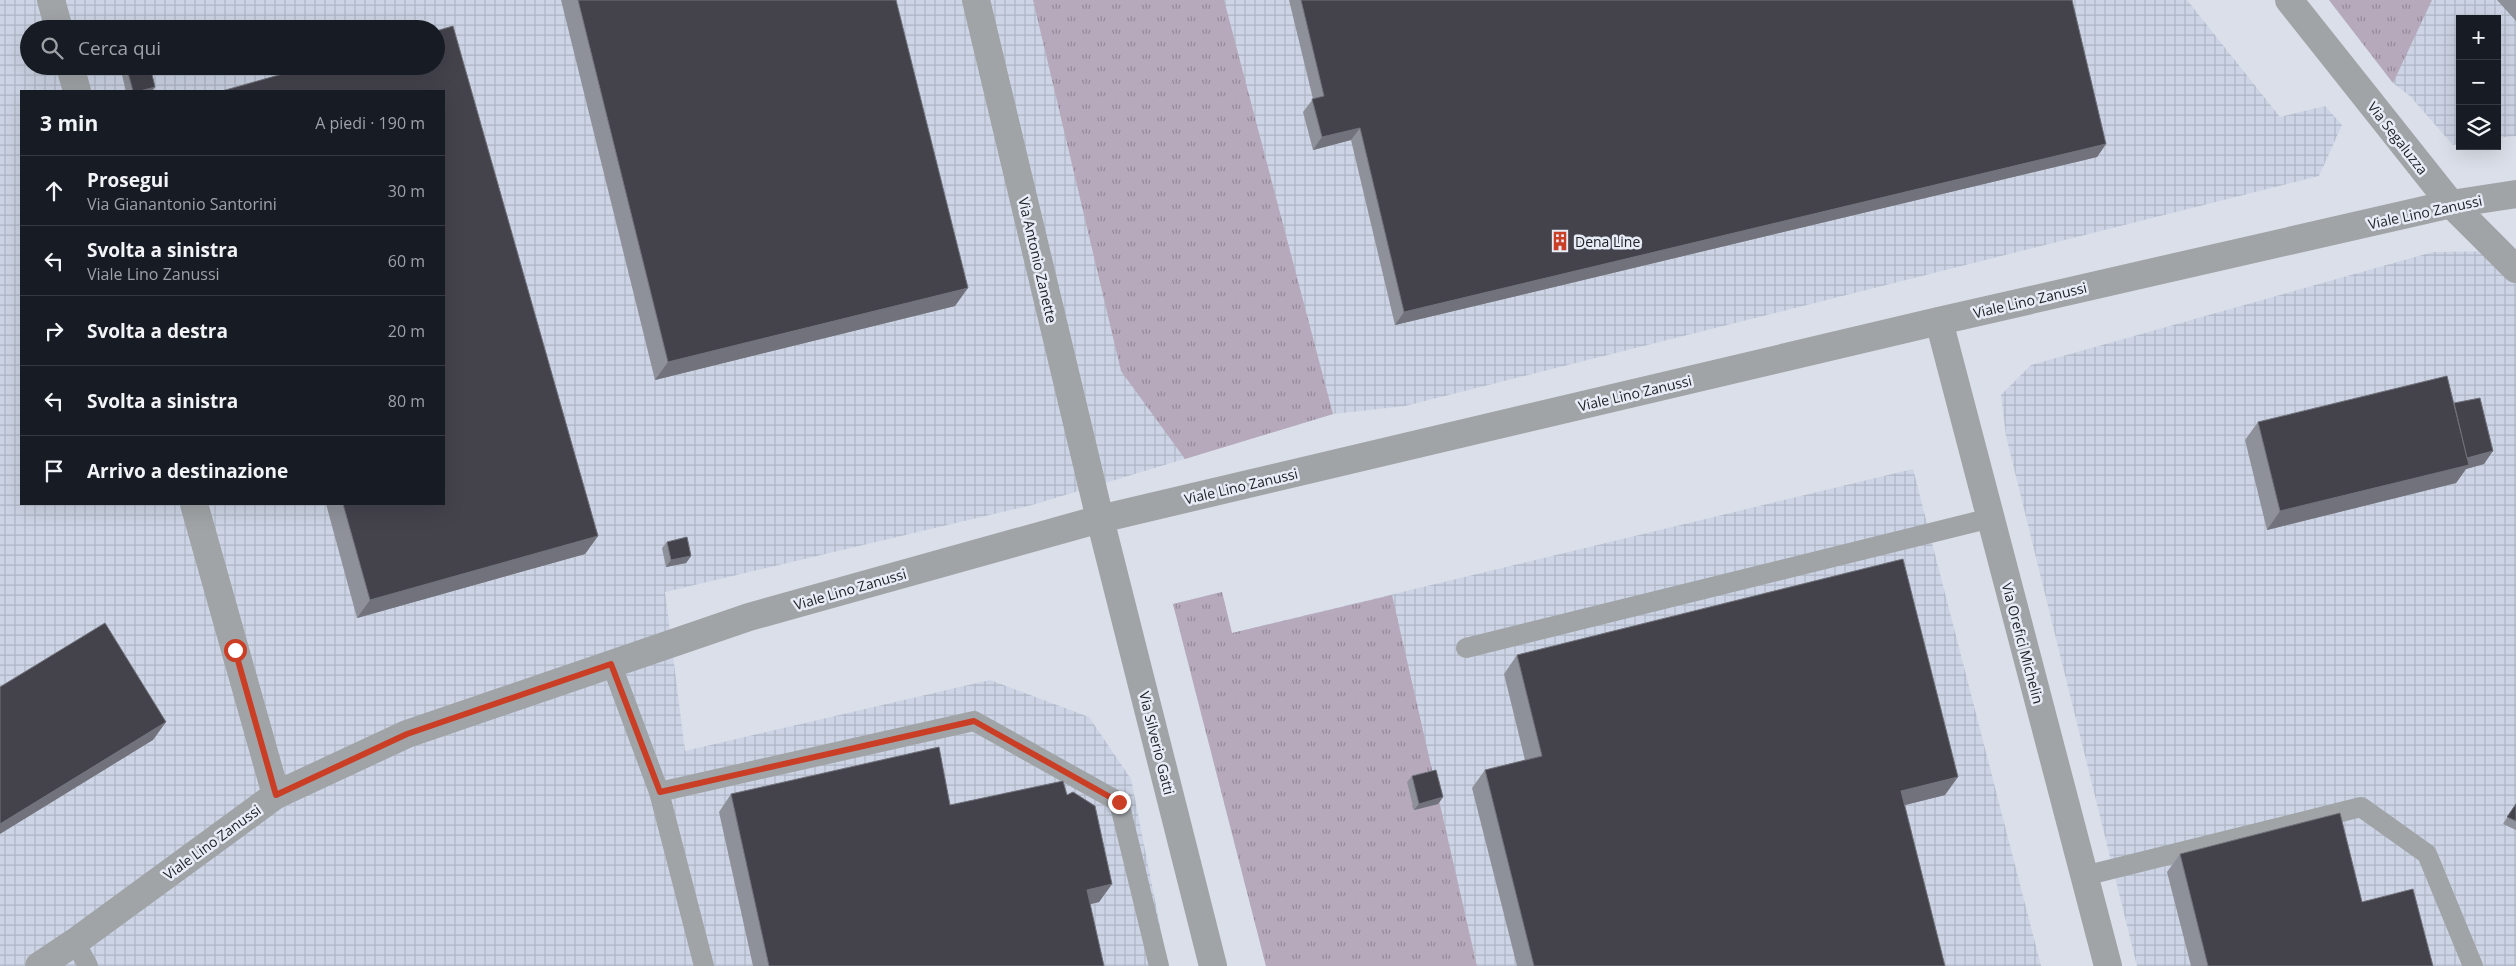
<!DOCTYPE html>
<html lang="it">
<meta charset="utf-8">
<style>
body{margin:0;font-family:"Open Sans",sans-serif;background:#20242c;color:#f1f3f6}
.controls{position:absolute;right:15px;top:15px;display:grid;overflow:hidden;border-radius:0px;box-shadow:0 5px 20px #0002}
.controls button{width:45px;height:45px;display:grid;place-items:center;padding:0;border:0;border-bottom:1px solid #363941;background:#171b24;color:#f1f3f6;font:25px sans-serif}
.stop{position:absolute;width:15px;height:15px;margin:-11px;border:4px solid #c93e24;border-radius:50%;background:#fff}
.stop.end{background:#c93e24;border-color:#fff;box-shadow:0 1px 5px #0008}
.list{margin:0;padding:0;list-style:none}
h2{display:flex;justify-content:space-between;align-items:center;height:65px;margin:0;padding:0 20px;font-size:21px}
h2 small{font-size:16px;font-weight:400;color:#9ea1a6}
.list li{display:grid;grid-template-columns:32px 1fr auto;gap:15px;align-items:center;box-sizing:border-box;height:70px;padding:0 20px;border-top:1px solid #363941}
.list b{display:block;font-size:19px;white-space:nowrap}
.list p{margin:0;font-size:16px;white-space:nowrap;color:#9ea1a6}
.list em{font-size:16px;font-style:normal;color:#9ea1a6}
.icon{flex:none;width:28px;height:28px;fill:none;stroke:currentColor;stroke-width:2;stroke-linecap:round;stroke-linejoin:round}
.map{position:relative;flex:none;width:2516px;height:966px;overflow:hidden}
.search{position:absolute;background:#171b24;box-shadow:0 5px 20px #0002;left:20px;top:20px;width:425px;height:55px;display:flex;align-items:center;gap:12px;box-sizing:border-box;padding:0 18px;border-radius:28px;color:#9ea1a6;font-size:19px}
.panel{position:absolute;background:#171b24;box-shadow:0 5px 20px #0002;left:20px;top:90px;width:425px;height:415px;border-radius:0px}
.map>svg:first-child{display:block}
.industrial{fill:url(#industrial-grid);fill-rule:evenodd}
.grass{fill:url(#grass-tufts)}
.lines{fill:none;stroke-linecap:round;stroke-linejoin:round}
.lane{stroke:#a0a4a7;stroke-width:20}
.street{stroke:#a0a4a7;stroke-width:28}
.wall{fill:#8f919a}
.shaded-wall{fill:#71727b}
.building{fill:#44434c;stroke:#71727b}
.route{stroke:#c93e24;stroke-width:6}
.labels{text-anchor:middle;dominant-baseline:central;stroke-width:5;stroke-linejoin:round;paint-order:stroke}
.street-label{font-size:14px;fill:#202226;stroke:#e7ecf7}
.poi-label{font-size:14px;fill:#202226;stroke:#e7ecf7;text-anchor:start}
</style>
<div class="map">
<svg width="2516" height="966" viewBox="0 0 2516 966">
<defs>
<pattern id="industrial-grid" width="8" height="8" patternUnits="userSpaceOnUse" patternTransform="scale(1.25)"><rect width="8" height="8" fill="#ccd4e5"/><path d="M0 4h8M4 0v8" fill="none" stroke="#afb6c4"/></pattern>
<pattern id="grass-tufts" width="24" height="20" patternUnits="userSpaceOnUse" patternTransform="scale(1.25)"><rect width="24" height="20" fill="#b6a9bc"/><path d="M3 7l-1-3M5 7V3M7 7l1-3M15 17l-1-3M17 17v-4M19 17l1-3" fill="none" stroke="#948999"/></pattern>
</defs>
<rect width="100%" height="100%" fill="#dadfe9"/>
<g class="industrial">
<path d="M 0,0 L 2187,0 L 2280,117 L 2325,106 L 2342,125 L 2319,176 L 1405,406 L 1333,414 L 1032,505 L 665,592 L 685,751 L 990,680 L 1089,717 L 1131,779 L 1168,966 L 0,966 ZM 29,29 L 436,29 L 436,66 L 29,66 ZM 21,91 L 444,91 L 444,504 L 21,504 Z"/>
<path d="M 2329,0 L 2516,0 L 2516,136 L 2497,138 L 2497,19 L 2460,19 L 2460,144 L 2453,145 L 2410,96 L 2393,83 Z"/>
<path d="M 2516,251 L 2516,966 L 2137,966 L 2006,436 L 2001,395 L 2031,365 L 2433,252 Z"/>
<path d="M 1913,469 L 2041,966 L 1266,966 L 1173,604 L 1222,592 L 1232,633 Z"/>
</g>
<g class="grass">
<path d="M 1033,0 L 1224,0 L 1333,414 L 1185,459 L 1121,371 Z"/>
<path d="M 2329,0 L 2432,0 L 2393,83 Z"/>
<path d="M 1222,592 L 1232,633 L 1392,595 L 1477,966 L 1266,966 L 1173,604 Z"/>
</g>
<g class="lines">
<g class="lane">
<path d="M 1466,648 L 1991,518"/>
<path d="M 611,663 L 659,792 L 704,966"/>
<path d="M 659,792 L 974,721 L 1119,802 L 1159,966"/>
<path d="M 2084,876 L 2361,807 L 2427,854 L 2473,966"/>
<path d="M 75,942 L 88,966"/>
</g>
<g class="street">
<path d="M 51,0 L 59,29"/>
<path d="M 976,0 L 1100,519 L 1213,966"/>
<path d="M 2289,0 L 2451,204 L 2516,269"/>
<path d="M 70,66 L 77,91"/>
<path d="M 1939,321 L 2108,966"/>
<path d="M 194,504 L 276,795"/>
<path d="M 39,966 L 75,942 L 276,795 L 407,734 L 749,617 L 1100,519 L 1939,321 L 2451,204 L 2516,194"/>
</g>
</g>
<g class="wall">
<path d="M 561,0 L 896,0 L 955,306 L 655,380 Z"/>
<path d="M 1289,0 L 2072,0 L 2106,144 L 2097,157 L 1395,325 L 1351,140 L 1313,150 L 1303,112 L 1313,99 Z"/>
<path d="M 2497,0 L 2516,0 L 2516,21 Z"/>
<path d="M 127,69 L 155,87 L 152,91 L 126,91 L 122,75 Z"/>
<path d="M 2454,403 L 2484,464 L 2466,469 L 2456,483 L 2267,530 L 2245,440 L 2258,422 Z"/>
<path d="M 326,504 L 444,504 L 598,536 L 585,554 L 357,618 Z"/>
<path d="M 667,542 L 691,556 L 686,563 L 666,567 L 662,548 Z"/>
<path d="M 1517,655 L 1945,795 L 1905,805 L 1945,966 L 1517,966 L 1472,788 L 1485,770 L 1525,760 L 1504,674 Z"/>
<path d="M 1412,776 L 1443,797 L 1438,804 L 1414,810 L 1407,782 Z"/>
<path d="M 731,794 L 950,805 L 1067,795 L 1112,884 L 1099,902 L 1090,904 L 1104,966 L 753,966 L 719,812 Z"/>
<path d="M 2516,803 L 2516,830 L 2503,824 Z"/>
<path d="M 2180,854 L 2362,902 L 2433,966 L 2191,966 L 2167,872 Z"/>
</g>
<g class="shaded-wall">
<path d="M 155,87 L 152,91 L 140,91 Z"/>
<path d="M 1360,128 L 1351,140 L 1313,150 L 1322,137 Z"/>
<path d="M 2106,144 L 2097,157 L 1395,325 L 1404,312 Z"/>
<path d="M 968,288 L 955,306 L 655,380 L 668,362 Z"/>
<path d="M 2493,451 L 2484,464 L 2466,469 L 2456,483 L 2267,530 L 2280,511 Z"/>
<path d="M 598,536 L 585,554 L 357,618 L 370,600 Z"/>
<path d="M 691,556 L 686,563 L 666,567 L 671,560 Z"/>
<path d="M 166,722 L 153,740 L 0,834 L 0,824 Z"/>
<path d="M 1958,777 L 1945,795 L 1889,809 L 1901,791 Z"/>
<path d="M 1443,797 L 1438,804 L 1414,810 L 1419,804 Z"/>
<path d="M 1112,884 L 1099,902 L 1075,908 L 1087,890 Z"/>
</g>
<g class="building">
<path d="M 578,0 L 896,0 L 968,288 L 668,362 Z"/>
<path d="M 1301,0 L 2072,0 L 2106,144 L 1404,312 L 1360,128 L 1322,137 L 1312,99 L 1324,96 Z"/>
<path d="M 453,26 L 598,536 L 370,600 L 343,504 L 444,504 L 444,91 L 222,91 L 311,66 L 436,66 L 436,31 Z"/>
<path d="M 135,66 L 150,66 L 155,87 L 140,91 L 133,91 L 127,69 Z"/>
<path d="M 2447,376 L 2469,465 L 2280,511 L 2258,422 Z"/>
<path d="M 2480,398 L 2493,451 L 2467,458 L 2454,403 Z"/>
<path d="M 687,537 L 691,556 L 671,560 L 667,542 Z"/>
<path d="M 1903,559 L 1958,777 L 1901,791 L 1945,966 L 1534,966 L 1485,770 L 1542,756 L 1517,655 Z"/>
<path d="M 105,623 L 166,722 L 0,824 L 0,687 Z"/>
<path d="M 939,747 L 950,805 L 1063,781 L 1067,795 L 1073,792 L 1095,806 L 1112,884 L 1087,890 L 1104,966 L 769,966 L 731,794 Z"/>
<path d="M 1436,770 L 1443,797 L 1419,804 L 1412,776 Z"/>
<path d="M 2516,804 L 2516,821 L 2507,817 Z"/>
<path d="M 2340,813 L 2362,902 L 2413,889 L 2433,966 L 2208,966 L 2180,854 Z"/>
</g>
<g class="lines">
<path class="route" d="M 235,650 L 276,795 L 407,734 L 611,664 L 660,792 L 974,721 L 1119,802"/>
</g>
<defs>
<symbol id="building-bare" viewBox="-9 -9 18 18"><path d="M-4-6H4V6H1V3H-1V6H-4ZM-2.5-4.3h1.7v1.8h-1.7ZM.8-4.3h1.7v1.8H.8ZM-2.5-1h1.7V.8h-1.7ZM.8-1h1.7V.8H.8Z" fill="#c93e24" stroke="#e7ecf7" stroke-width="2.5" paint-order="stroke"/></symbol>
</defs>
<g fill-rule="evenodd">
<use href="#building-bare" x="1546" y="227" width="28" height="28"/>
</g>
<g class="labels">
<g class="street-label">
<text transform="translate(2398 138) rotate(52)">Via Segaluzza</text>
<text transform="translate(2425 212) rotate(-12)">Viale Lino Zanussi</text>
<text transform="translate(1038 260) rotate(77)">Via Antonio Zanette</text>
<text transform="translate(2030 300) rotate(-13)">Viale Lino Zanussi</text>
<text transform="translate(1635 393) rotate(-13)">Viale Lino Zanussi</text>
<text transform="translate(1241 486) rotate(-13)">Viale Lino Zanussi</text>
<text transform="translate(850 589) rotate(-16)">Viale Lino Zanussi</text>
<text transform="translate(2023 643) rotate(75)">Via Orefici Michelin</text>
<text transform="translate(1157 743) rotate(76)">Via Silverio Gatti</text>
<text transform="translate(212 842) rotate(-36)">Viale Lino Zanussi</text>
</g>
<g class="poi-label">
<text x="1575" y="241">Dena Line</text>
</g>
</g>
</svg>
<div class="controls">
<button>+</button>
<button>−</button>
<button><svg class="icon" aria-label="layers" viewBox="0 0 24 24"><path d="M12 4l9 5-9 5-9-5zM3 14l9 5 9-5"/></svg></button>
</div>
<div class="stop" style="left:235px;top:650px"></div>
<div class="stop end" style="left:1119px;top:802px"></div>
<div class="search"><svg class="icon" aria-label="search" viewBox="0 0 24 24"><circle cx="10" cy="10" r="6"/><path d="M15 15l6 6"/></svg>Cerca qui</div>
<section class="panel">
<h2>3 min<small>A piedi · 190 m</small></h2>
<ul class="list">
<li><svg class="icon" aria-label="ahead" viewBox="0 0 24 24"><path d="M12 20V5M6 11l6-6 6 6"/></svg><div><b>Prosegui</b><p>Via Gianantonio Santorini</p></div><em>30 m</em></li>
<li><svg class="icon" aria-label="left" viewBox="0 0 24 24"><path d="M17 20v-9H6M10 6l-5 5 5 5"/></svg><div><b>Svolta a sinistra</b><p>Viale Lino Zanussi</p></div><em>60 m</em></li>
<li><svg class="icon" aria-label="right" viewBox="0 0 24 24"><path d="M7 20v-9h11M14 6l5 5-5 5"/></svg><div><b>Svolta a destra</b></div><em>20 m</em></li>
<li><svg class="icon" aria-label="left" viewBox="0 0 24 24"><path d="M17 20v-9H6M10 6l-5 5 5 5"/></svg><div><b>Svolta a sinistra</b></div><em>80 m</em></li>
<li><svg class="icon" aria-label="arrive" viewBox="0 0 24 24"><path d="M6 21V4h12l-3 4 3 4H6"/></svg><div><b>Arrivo a destinazione</b></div></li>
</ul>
</section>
</div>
